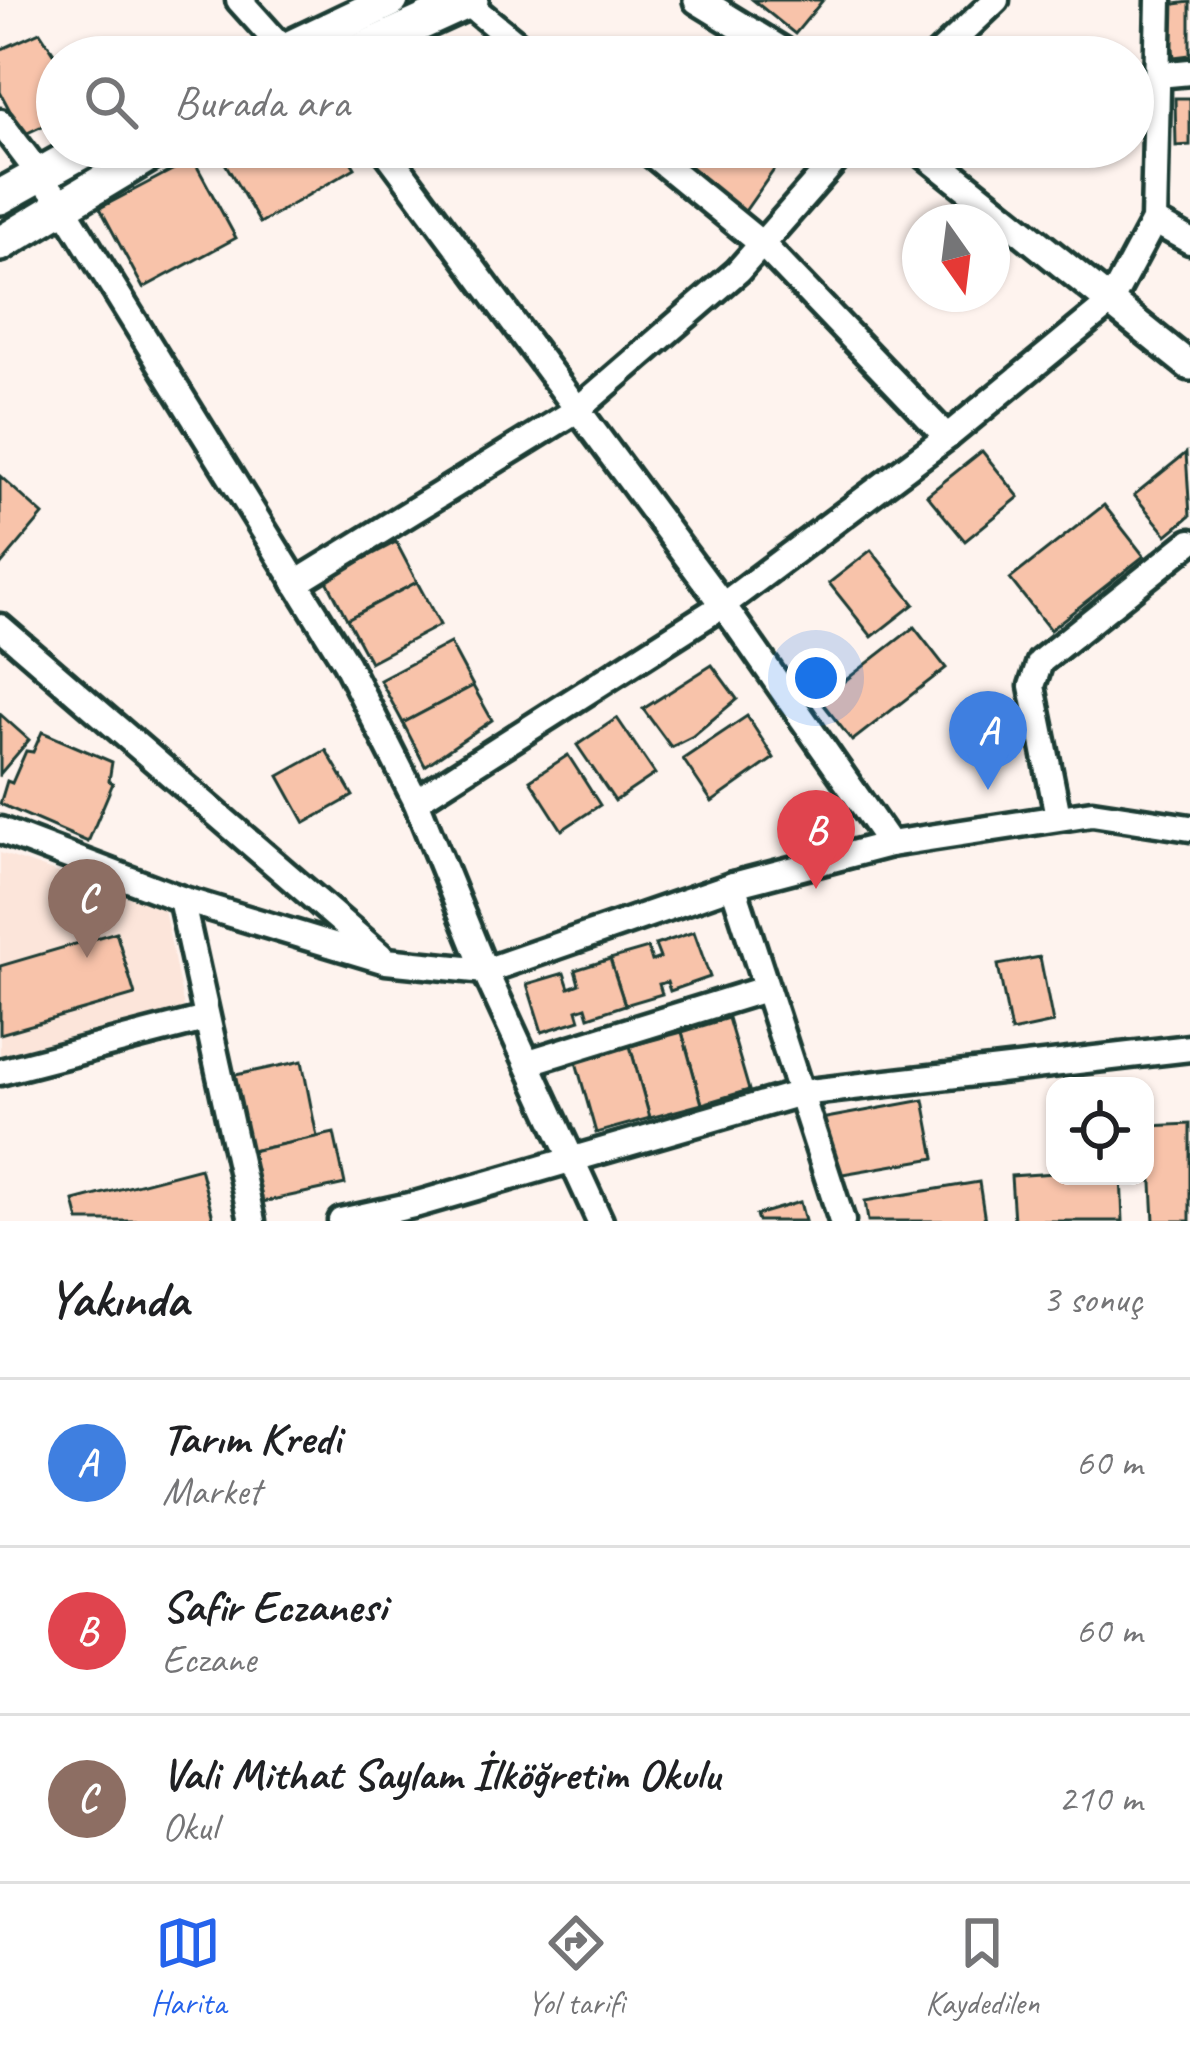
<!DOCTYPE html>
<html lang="tr">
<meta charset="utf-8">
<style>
body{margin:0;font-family:Caveat,sans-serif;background:#f6f6f6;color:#202124}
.controls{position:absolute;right:36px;bottom:36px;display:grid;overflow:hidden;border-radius:24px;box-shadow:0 3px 9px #0004}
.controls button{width:108px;height:108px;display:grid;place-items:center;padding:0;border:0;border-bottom:3px solid #e0e0e0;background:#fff;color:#202124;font:60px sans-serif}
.compass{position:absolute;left:902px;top:204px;width:108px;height:108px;border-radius:50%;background:#fff;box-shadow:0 3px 9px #0004;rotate:166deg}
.you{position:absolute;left:816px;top:678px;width:42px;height:42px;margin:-30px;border:9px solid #fff;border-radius:50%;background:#1a73e8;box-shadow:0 0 0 18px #1a73e833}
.badge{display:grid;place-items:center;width:78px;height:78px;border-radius:50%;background:#2563eb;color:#fff;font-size:39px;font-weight:700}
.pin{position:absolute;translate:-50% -99px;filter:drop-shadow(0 3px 6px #0008)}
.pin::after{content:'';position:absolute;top:63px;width:42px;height:36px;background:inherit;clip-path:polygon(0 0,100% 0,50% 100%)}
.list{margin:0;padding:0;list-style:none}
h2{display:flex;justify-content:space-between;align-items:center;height:156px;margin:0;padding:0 48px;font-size:51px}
h2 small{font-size:39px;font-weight:400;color:#757577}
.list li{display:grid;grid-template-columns:78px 1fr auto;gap:36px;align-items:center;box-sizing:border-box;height:168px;padding:0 48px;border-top:3px solid #e0e0e0}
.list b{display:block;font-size:45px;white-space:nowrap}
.list p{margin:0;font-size:39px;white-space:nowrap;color:#757577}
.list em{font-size:39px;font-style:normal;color:#757577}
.icon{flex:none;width:66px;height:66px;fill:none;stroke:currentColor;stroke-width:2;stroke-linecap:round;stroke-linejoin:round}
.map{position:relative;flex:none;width:1190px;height:1221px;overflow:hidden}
.search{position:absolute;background:#fff;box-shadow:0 3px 9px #0004;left:36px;right:36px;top:36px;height:132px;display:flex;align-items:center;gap:30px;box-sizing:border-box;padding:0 42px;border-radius:66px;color:#757577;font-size:45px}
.sheet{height:660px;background:#fff}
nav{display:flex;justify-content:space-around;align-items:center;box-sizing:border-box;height:168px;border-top:3px solid #e0e0e0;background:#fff;font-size:33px;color:#757577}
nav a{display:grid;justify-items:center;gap:6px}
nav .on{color:#2563eb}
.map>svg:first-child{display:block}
.built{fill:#fce5da}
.building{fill:#f8c3aa;stroke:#1f3d34;stroke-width:3}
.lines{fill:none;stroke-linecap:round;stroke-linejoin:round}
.minor-casing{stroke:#1f3d34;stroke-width:33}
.tertiary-casing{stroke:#1f3d34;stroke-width:36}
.secondary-casing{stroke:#1f3d34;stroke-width:42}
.minor{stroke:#fff;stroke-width:24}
.tertiary{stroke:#fff;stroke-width:27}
.secondary{stroke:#fff;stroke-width:33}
</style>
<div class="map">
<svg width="1190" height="1221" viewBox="0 0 1190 1221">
<rect width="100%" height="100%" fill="#fef3ee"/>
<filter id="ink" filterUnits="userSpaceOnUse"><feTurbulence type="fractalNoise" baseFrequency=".00833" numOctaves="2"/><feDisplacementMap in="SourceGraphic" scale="24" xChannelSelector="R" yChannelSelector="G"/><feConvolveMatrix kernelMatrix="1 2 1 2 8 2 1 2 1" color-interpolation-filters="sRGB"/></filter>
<g filter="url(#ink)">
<path class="built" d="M 0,853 L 164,909 L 184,1008 L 0,1055 Z"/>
<g class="building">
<path d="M 753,0 L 823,0 L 795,34 Z"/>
<path d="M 1190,2 L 1190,55 L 1174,57 L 1167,5 Z"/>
<path d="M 40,32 L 57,58 L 57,119 L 23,135 L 0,92 L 0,50 Z"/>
<path d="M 1175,98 L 1190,98 L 1190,145 L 1176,146 Z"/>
<path d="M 241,147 L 342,147 L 355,168 L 260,223 L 222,158 Z"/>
<path d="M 662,147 L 790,147 L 743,214 Z"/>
<path d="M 193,159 L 236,238 L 143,288 L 100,208 Z"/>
<path d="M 982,451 L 1019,497 L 965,541 L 927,495 Z"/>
<path d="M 1186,453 L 1190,516 L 1167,535 L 1134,495 Z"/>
<path d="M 0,476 L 43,515 L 0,566 Z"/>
<path d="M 1104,505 L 1144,556 L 1050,630 L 1010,579 Z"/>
<path d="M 396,542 L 417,582 L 347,619 L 326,579 Z"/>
<path d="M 871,550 L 914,604 L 872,637 L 829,583 Z"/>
<path d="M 417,582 L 440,625 L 370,662 L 347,619 Z"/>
<path d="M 914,627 L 946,668 L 852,741 L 820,700 Z"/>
<path d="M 450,643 L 473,686 L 403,723 L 380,680 Z"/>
<path d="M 712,665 L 737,699 L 693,736 L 671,747 L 643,709 Z"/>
<path d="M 473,686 L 492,720 L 425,766 L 403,723 Z"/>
<path d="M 0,714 L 29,740 L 0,774 Z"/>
<path d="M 747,716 L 774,758 L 712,802 L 683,759 Z"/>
<path d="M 617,718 L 655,774 L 615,801 L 577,745 Z"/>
<path d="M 42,732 L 112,762 L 109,781 L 113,783 L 88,842 L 0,804 L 7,781 L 12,783 L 26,751 L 33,752 Z"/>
<path d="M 326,750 L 353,796 L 305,823 L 279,776 Z"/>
<path d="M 568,755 L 600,805 L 562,830 L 530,780 Z"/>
<path d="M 116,932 L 135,995 L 0,1034 L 0,966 Z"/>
<path d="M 694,932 L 710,977 L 670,991 L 667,982 L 659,984 L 662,994 L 625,1005 L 610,959 L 648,948 L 652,961 L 660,958 L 655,945 Z"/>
<path d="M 1040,957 L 1053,1023 L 1011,1032 L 998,965 Z"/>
<path d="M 610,959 L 625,1005 L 589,1017 L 586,1007 L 577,1010 L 580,1020 L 542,1032 L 527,984 L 564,973 L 569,988 L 579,984 L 575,970 Z"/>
<path d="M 728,1018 L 749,1090 L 702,1104 L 682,1032 Z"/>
<path d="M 682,1032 L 702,1104 L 650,1118 L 630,1046 Z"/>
<path d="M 630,1046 L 650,1118 L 596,1133 L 576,1062 Z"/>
<path d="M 302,1061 L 317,1137 L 247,1152 L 231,1076 Z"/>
<path d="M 924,1100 L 935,1158 L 831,1176 L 821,1119 Z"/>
<path d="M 1190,1124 L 1190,1221 L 1154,1221 L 1149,1126 Z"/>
<path d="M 334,1133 L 345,1184 L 258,1203 L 247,1152 Z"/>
<path d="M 200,1168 L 214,1221 L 79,1221 L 74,1201 Z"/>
<path d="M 1055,1173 L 1121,1176 L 1123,1221 L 1014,1221 L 1011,1176 Z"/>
<path d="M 979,1182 L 985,1221 L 868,1221 L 865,1201 Z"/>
<path d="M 800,1202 L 805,1221 L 758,1221 L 756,1215 Z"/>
</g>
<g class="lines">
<defs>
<g id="minor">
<path d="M 239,0 L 285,51"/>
<path d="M 466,2 L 533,57"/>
<path d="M 936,57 L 996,0"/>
<path d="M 1158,75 L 1190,72"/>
<path d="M 0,122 L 61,203 L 346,663 L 416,801 L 485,971 L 600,1221"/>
<path d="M 383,147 L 733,619 L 890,844"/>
<path d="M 1154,221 L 1190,241"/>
<path d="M 947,437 L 1110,303 L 1154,221 L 1159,0"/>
<path d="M 296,583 L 577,410 L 738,271 L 847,147"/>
<path d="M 0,627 L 380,955"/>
<path d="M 416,801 L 723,605 L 947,437 L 763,245 L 643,147"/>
<path d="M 1058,816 L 1032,686 L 1040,662 L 1190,542"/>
<path d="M 0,830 L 181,899 L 386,961 L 485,971 L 733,885 L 890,844 L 1092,813 L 1190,828"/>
<path d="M 733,885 L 842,1221"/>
<path d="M 181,899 L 252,1221"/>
<path d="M 529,1062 L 765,989"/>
<path d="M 0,1072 L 205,1019"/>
<path d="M 341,1221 L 418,1204 L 801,1093 L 1190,1048"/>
</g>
<g id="tertiary">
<path d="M 698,0 L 791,57"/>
<path d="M 917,147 L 1190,366"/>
</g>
<g id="secondary">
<path d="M 271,57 L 391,0"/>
<path d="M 346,57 L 471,0"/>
<path d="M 0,197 L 90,147"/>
<path d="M 0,244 L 161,147"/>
</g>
</defs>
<use href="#minor" class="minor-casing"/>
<use href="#tertiary" class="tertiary-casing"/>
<use href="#secondary" class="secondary-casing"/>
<use href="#minor" class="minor"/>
<use href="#tertiary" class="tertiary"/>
<use href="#secondary" class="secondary"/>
</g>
</g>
</svg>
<div class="controls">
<button><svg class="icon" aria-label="locate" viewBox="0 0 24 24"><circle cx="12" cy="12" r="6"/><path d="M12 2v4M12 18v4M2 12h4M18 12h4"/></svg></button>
</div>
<svg class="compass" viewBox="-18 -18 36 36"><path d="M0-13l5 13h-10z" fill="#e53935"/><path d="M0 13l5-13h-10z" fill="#757577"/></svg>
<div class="you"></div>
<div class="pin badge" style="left:988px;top:790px;background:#3f7fe0">A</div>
<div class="pin badge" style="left:816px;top:889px;background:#e0444e">B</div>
<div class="pin badge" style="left:87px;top:958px;background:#8d6e63">C</div>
<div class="search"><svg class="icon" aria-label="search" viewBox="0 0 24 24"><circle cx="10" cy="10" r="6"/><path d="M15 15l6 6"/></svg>Burada ara</div>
</div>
<section class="sheet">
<h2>Yakında<small>3 sonuç</small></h2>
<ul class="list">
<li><span class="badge" style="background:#3f7fe0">A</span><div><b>Tarım Kredi</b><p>Market</p></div><em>60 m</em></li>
<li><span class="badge" style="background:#e0444e">B</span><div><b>Safir Eczanesi</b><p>Eczane</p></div><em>60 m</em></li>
<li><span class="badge" style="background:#8d6e63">C</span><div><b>Vali Mithat Saylam İlköğretim Okulu</b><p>Okul</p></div><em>210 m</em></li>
</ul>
</section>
<nav>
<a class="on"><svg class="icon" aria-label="map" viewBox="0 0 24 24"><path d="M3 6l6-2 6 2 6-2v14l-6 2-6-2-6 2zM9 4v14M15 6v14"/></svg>Harita</a>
<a><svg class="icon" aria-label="directions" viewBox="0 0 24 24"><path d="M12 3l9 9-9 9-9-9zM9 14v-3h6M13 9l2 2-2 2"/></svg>Yol tarifi</a>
<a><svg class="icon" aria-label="saved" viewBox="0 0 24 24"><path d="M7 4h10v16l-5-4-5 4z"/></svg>Kaydedilen</a>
</nav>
